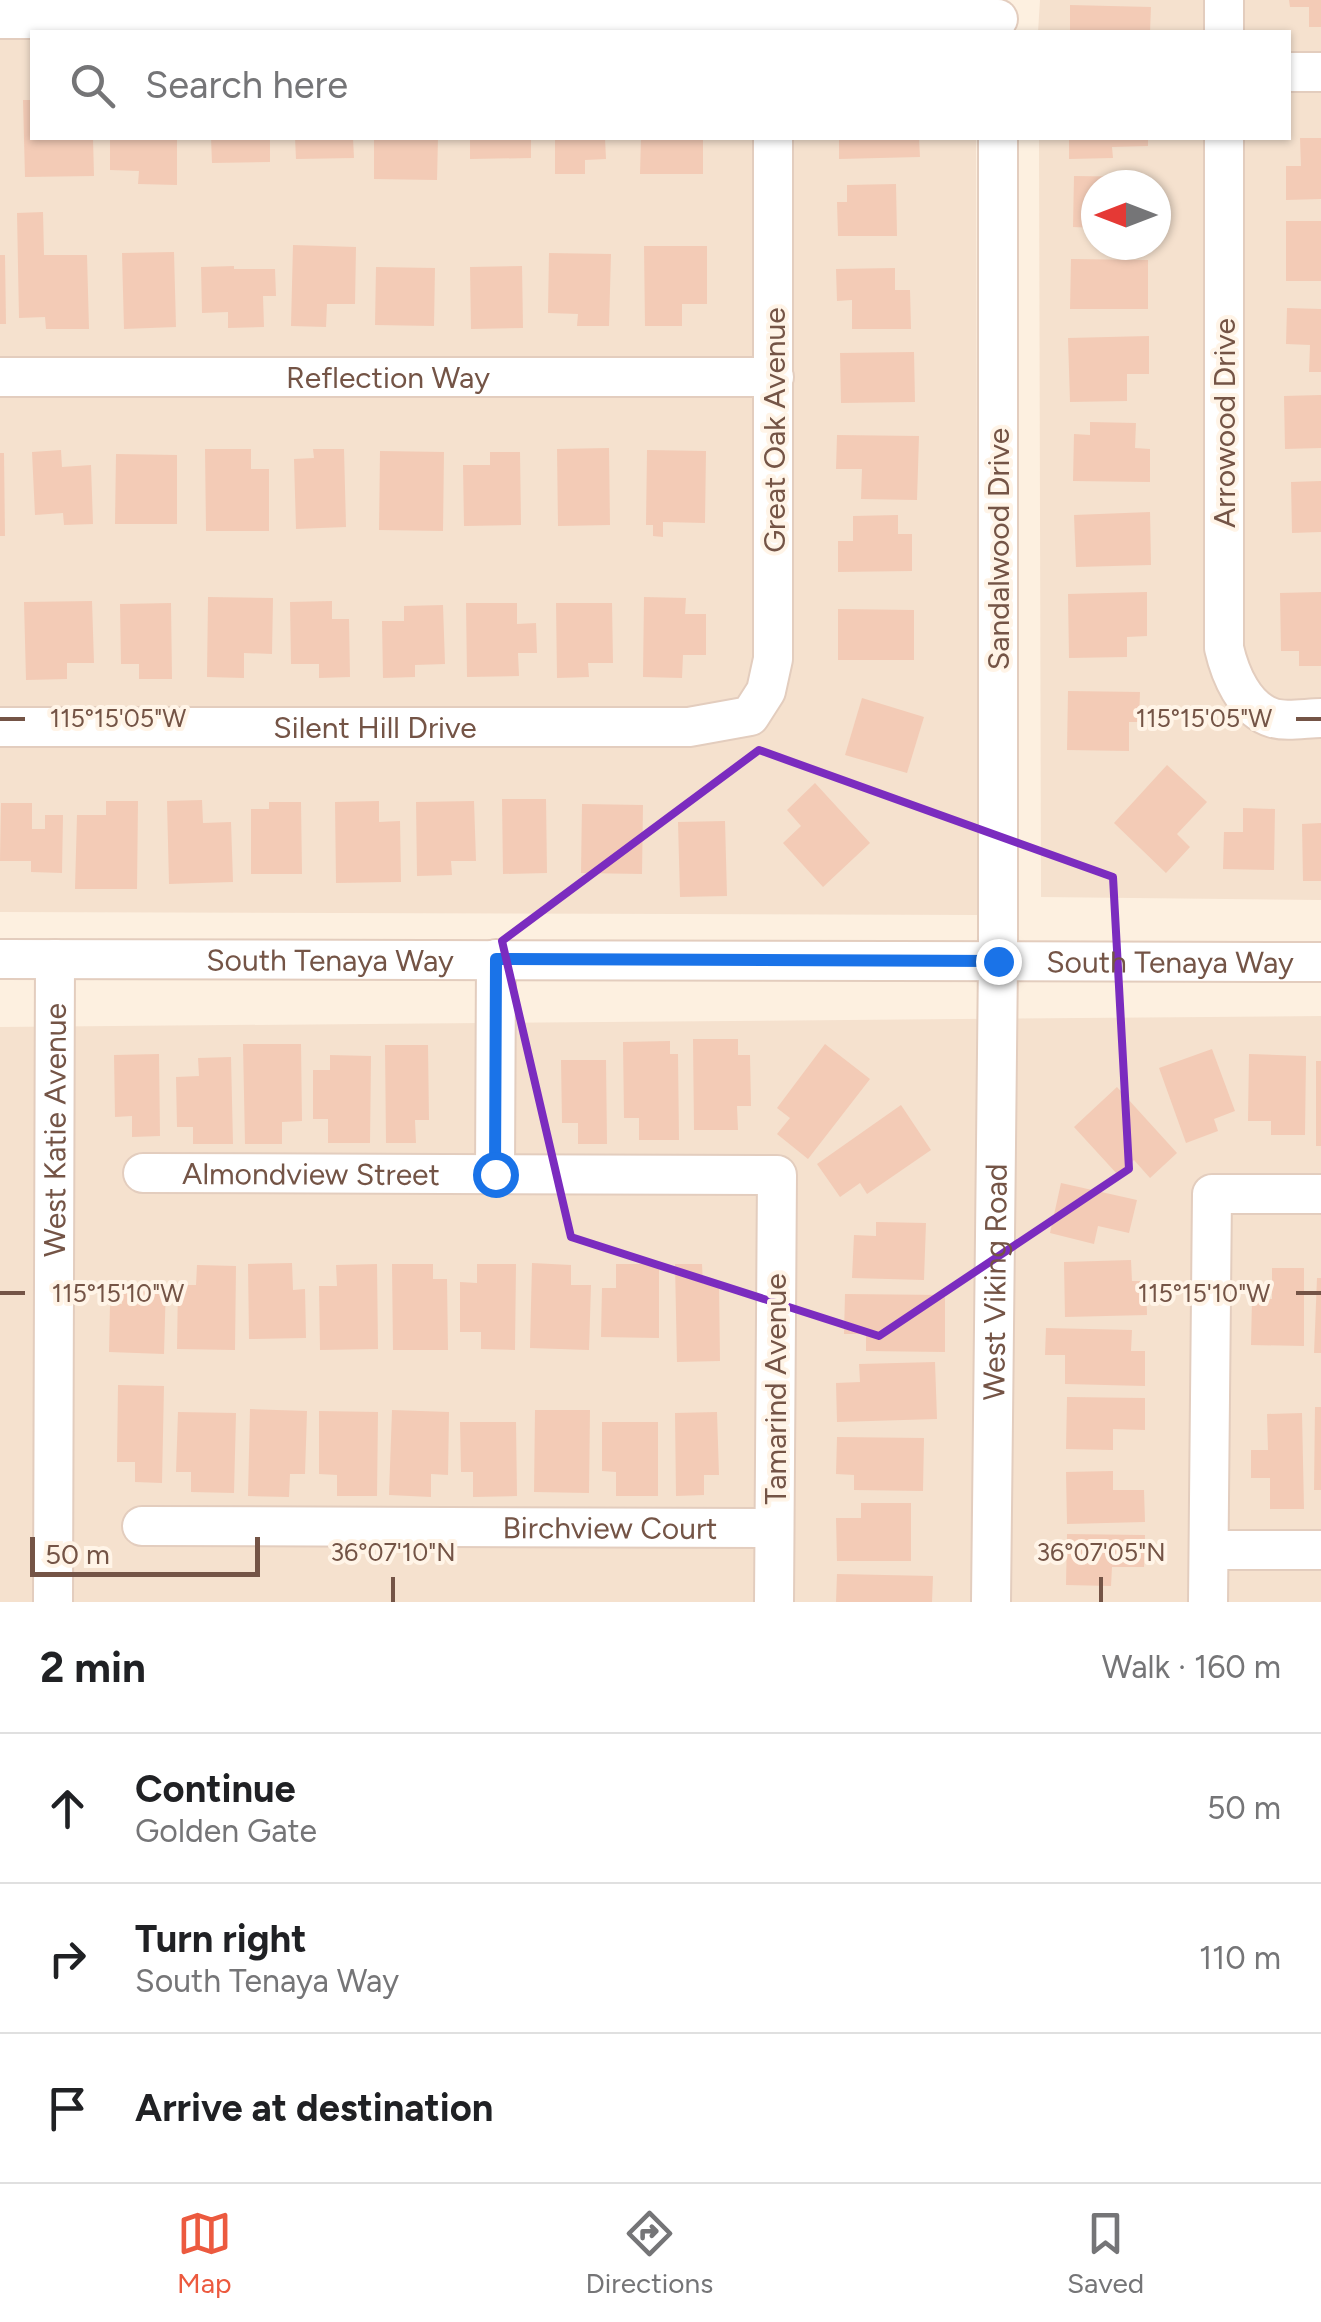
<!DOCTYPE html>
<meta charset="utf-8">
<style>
body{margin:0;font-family:Figtree,sans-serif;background:#f6f6f6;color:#202124}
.compass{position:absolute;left:1081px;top:170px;width:90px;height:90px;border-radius:50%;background:#fff;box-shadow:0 2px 8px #0004;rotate:270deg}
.scale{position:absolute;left:30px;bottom:25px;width:230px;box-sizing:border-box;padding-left:10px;border:5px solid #745446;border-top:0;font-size:28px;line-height:35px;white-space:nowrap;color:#745446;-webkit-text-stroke:8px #fff4e7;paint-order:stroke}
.stop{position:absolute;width:30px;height:30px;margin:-22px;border:8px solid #1a73e8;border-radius:50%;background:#fff}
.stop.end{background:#1a73e8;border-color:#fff;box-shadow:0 2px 10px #0008}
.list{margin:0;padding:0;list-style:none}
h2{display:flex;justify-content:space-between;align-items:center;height:130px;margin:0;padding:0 40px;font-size:42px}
h2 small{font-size:32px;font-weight:400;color:#757577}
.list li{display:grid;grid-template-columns:65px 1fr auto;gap:30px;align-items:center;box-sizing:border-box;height:150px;padding:0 40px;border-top:2px solid #e0e0e0}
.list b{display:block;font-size:38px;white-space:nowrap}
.list p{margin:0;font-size:32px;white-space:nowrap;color:#757577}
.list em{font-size:32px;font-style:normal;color:#757577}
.icon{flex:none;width:55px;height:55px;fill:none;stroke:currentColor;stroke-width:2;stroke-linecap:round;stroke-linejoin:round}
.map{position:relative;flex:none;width:1321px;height:1602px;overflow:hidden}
.search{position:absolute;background:#fff;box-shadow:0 2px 8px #0004;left:30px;right:30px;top:30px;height:110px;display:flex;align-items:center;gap:25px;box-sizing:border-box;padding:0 35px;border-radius:0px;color:#757577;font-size:38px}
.sheet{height:580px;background:#fff}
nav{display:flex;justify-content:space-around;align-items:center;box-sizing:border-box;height:140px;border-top:2px solid #e0e0e0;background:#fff;font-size:28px;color:#757577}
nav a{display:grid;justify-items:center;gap:5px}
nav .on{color:#ec5a3f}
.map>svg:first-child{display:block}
.residential{fill:#f5e1ce;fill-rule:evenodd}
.building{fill:#f3cbb6}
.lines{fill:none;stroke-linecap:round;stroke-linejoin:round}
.minor-casing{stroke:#e3cdbe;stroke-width:42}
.minor{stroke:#fff;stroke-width:38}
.route{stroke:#1a73e8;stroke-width:12}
.marked{fill:none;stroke:#7b2cbf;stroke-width:8;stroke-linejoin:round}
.ticks{fill:none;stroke:#745446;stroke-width:4}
.labels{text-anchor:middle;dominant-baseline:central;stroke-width:8;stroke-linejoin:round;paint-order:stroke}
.street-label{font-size:30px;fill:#745446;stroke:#fff4e7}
.ticks-label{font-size:25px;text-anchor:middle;fill:#745446;stroke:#fff4e7;stroke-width:8;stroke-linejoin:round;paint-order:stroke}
</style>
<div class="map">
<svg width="1321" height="1602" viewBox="0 0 1321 1602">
<rect width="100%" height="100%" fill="#fdf0e0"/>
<g class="residential">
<path d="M 0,0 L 404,0 L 405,32 L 32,32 L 32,138 L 976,138 L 978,915 L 0,912 Z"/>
<path d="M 1040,0 L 1321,0 L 1321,900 L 1041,897 L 1039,138 L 1288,138 L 1288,32 L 1038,32 ZM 1096,185 L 1156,185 L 1156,245 L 1096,245 Z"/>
<path d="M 1321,1016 L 1321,1602 L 0,1602 L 0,1027 Z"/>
</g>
<g class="building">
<path d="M 1289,0 L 1321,0 L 1321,27 L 1309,27 L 1309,7 L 1290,7 Z"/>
<path d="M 1070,5 L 1151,7 L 1150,32 L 1070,32 Z"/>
<path d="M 23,100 L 32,100 L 32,138 L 93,138 L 94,176 L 25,177 Z"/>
<path d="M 110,138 L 177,138 L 177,185 L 138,184 L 139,171 L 110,170 Z"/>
<path d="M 211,138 L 270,138 L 270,162 L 212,163 Z"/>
<path d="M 295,138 L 353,138 L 354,158 L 296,159 Z"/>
<path d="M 374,138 L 438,138 L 437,180 L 374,179 Z"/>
<path d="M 470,138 L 531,138 L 531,158 L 470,159 Z"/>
<path d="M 555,138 L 605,138 L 606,159 L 585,160 L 585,174 L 555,174 Z"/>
<path d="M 641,138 L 703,138 L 703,174 L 640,174 Z"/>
<path d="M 839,138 L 919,138 L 920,157 L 839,159 Z"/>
<path d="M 1069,138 L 1148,138 L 1148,146 L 1112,147 L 1113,158 L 1069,159 Z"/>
<path d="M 1300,138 L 1321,138 L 1321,199 L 1286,200 L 1286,166 L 1301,166 Z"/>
<path d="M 1074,176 L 1147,177 L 1147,185 L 1096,185 L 1096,228 L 1073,227 Z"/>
<path d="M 896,184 L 897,236 L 838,236 L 837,202 L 847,202 L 847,185 Z"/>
<path d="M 43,212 L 44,255 L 87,255 L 89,329 L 46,329 L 45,317 L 19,318 L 17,213 Z"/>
<rect x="1286" y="221" width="35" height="60"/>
<path d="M 293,245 L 356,247 L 355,304 L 327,304 L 326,327 L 291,326 Z"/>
<path d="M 644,246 L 707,246 L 707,304 L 682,304 L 682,326 L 645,326 Z"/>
<path d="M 174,252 L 176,327 L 124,329 L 122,253 Z"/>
<path d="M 549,253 L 611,254 L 609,326 L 577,326 L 578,314 L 548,313 Z"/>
<path d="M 0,255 L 5,255 L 6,324 L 0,324 Z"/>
<path d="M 1071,259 L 1148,260 L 1148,309 L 1070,309 Z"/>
<path d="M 234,266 L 234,269 L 275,269 L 276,296 L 263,296 L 264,327 L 228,328 L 228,312 L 202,313 L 201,267 Z"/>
<path d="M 522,266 L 523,328 L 471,329 L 470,267 Z"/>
<path d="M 376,267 L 435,268 L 434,326 L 375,325 Z"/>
<path d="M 895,268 L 895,290 L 910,290 L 911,329 L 852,329 L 852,300 L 837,301 L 836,269 Z"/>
<path d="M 1287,308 L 1321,309 L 1321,372 L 1309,372 L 1310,345 L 1286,344 Z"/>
<path d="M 1149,336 L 1149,374 L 1127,374 L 1127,401 L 1070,402 L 1068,338 Z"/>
<path d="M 914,352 L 915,402 L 841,403 L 840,353 Z"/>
<path d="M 1321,395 L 1321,448 L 1285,449 L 1284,396 Z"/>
<path d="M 1090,422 L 1136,423 L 1135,448 L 1150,449 L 1150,482 L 1073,481 L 1074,434 L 1090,435 Z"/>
<path d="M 837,435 L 919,436 L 917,500 L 861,499 L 862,469 L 836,469 Z"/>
<path d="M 609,448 L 610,525 L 558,526 L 557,449 Z"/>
<path d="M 205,449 L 251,449 L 251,469 L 269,469 L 269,531 L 206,531 Z"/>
<path d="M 313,449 L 344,449 L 346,527 L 296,529 L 294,459 L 314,458 Z"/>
<path d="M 61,450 L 62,467 L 91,465 L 93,524 L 64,525 L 63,513 L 35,515 L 32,452 Z"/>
<path d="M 647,450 L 706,451 L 705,523 L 663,522 L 663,537 L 653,536 L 653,525 L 646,525 Z"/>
<path d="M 380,451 L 444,452 L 443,531 L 379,530 Z"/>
<path d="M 490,452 L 520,452 L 521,525 L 464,526 L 463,465 L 490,465 Z"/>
<path d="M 0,453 L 4,453 L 5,536 L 0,536 Z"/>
<path d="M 116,454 L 177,455 L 177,524 L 115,524 Z"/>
<path d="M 1321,481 L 1321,532 L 1292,533 L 1291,482 Z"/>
<path d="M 1150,512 L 1151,565 L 1076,567 L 1074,515 Z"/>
<path d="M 898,515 L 898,534 L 912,534 L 912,571 L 838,572 L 838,541 L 853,541 L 853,516 Z"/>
<path d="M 1147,592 L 1147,636 L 1127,637 L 1127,657 L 1069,658 L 1068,594 Z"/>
<path d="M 1321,592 L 1321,666 L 1299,666 L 1299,651 L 1281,651 L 1280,593 Z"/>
<path d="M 208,597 L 273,598 L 272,654 L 244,653 L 244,678 L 207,677 Z"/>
<path d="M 644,597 L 686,598 L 685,614 L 706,614 L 706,655 L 683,655 L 682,678 L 643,677 Z"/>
<path d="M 92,601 L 94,663 L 67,663 L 67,679 L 26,680 L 24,602 Z"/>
<path d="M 332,601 L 332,619 L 349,619 L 350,677 L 319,678 L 319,664 L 291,664 L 290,602 Z"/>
<path d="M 171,603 L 172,679 L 139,679 L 139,664 L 121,664 L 120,604 Z"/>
<path d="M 466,603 L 517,603 L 517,624 L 536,623 L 537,653 L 518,653 L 519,676 L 467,677 Z"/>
<path d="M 556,603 L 612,603 L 613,663 L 588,663 L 589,677 L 557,678 Z"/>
<path d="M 443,605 L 445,664 L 415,665 L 415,677 L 383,678 L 382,621 L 404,621 L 404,606 Z"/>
<path d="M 838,609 L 914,610 L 914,660 L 838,660 Z"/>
<path d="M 1068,691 L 1140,692 L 1139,722 L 1129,722 L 1129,751 L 1067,750 Z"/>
<path d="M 862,698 L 924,717 L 907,773 L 845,755 Z"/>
<path d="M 1167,765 L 1207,802 L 1177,834 L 1190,847 L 1166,873 L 1114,823 Z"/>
<path d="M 815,783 L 870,843 L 823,887 L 783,843 L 801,826 L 787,810 Z"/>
<path d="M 502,799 L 546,799 L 547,873 L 503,874 Z"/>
<path d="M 202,800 L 203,823 L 231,822 L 233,882 L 169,884 L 167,801 Z"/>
<path d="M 106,801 L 138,801 L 137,889 L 75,889 L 77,815 L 106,815 Z"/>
<path d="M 379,801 L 379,822 L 400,821 L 401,882 L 336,883 L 335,802 Z"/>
<path d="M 474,801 L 476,861 L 451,861 L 452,875 L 417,876 L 416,802 Z"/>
<path d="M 269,802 L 301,802 L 302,874 L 251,874 L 251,809 L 269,809 Z"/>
<path d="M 1,803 L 32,803 L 32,829 L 45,829 L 45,815 L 63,815 L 62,873 L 31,872 L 31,861 L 0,861 Z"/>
<path d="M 582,804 L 643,805 L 642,874 L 581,873 Z"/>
<path d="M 1243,808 L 1275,809 L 1274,870 L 1223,869 L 1224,832 L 1243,832 Z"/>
<path d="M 725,821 L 727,896 L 680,897 L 678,822 Z"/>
<path d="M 1321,823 L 1321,881 L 1303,881 L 1302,824 Z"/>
<path d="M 693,1039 L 738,1039 L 738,1055 L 750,1055 L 751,1106 L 737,1106 L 738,1130 L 694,1130 Z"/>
<path d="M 670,1041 L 670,1054 L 678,1054 L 679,1140 L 639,1140 L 639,1118 L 624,1118 L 623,1042 Z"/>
<path d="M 243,1044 L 301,1044 L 302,1121 L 282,1122 L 282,1144 L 245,1144 Z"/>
<path d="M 825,1044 L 870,1079 L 808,1159 L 777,1134 L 790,1118 L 777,1108 Z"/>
<path d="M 385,1045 L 428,1045 L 429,1120 L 415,1120 L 416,1143 L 386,1143 Z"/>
<path d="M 1212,1049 L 1235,1111 L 1214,1119 L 1218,1131 L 1186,1143 L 1159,1068 Z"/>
<path d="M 159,1054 L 160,1136 L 132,1137 L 132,1116 L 115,1117 L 114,1055 Z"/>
<path d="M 1249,1054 L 1306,1056 L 1305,1135 L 1271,1135 L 1271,1121 L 1248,1121 Z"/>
<path d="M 330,1055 L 371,1056 L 370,1143 L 328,1143 L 328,1119 L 313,1119 L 313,1070 L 330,1070 Z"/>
<path d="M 231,1057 L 233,1144 L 193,1144 L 193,1127 L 177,1127 L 176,1077 L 199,1076 L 198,1058 Z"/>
<path d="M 561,1060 L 606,1060 L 607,1144 L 578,1144 L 578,1123 L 562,1123 Z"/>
<rect x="1316" y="1061" width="5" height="85"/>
<path d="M 1117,1087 L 1177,1153 L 1150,1178 L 1134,1160 L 1118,1175 L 1074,1127 Z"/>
<path d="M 901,1105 L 931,1150 L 867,1194 L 860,1183 L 840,1197 L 817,1164 Z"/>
<path d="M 1061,1183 L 1137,1200 L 1129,1233 L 1098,1226 L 1094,1244 L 1050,1233 Z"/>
<path d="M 876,1222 L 926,1223 L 924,1280 L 852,1278 L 854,1235 L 876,1236 Z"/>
<path d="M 1131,1260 L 1132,1281 L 1146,1281 L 1147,1315 L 1065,1317 L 1064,1262 Z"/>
<path d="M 292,1263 L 293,1290 L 305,1289 L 306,1338 L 249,1339 L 248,1264 Z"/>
<path d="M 532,1263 L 571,1265 L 571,1285 L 591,1285 L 589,1350 L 530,1348 Z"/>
<path d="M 377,1264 L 378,1349 L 320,1350 L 319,1286 L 337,1286 L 336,1265 Z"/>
<path d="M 392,1264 L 433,1264 L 433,1279 L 447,1279 L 448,1350 L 393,1350 Z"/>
<path d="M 477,1264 L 516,1264 L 515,1350 L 481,1349 L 481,1332 L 460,1332 L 460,1282 L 477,1283 Z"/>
<path d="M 616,1264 L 659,1264 L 659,1338 L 601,1337 L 602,1288 L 616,1288 Z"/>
<path d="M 675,1264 L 702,1264 L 703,1284 L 719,1284 L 720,1361 L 677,1362 Z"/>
<path d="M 197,1265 L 236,1266 L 235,1350 L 177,1349 L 178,1285 L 196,1285 Z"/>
<path d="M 1272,1268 L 1304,1268 L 1304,1346 L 1251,1345 L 1252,1299 L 1272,1299 Z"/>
<path d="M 1317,1278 L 1321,1278 L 1321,1353 L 1314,1353 Z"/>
<path d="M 122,1282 L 166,1283 L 164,1354 L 109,1352 L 110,1304 L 122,1304 Z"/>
<path d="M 845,1294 L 945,1295 L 945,1352 L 866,1351 L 866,1334 L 844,1334 Z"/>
<path d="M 1046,1328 L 1132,1330 L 1131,1351 L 1145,1351 L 1145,1386 L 1065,1384 L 1065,1355 L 1045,1355 Z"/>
<path d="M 935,1362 L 937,1419 L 837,1422 L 836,1383 L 860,1382 L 859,1364 Z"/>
<path d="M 118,1385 L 164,1386 L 162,1483 L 135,1482 L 135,1462 L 117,1462 Z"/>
<path d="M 1067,1397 L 1145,1398 L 1145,1430 L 1113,1429 L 1113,1450 L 1066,1449 Z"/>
<path d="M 1315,1407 L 1321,1407 L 1321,1490 L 1314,1490 Z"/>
<path d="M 250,1409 L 307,1411 L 305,1474 L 290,1474 L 289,1497 L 248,1496 Z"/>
<path d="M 392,1410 L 449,1412 L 448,1475 L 431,1474 L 431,1497 L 389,1495 Z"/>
<path d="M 535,1410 L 590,1410 L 589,1493 L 534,1492 Z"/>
<path d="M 319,1411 L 378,1412 L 377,1496 L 337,1496 L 337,1475 L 319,1474 Z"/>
<path d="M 178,1412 L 236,1413 L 234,1493 L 191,1492 L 191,1472 L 176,1472 Z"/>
<path d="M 717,1412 L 719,1475 L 704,1475 L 704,1495 L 676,1496 L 675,1413 Z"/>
<path d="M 1302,1413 L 1304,1509 L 1270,1509 L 1270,1478 L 1251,1478 L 1251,1450 L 1268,1450 L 1267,1414 Z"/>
<path d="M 460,1422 L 516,1422 L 517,1496 L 473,1497 L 473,1472 L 461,1472 Z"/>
<path d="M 602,1422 L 658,1422 L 658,1496 L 616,1496 L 616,1472 L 602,1471 Z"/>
<path d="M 837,1437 L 924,1438 L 923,1491 L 854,1490 L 854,1475 L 836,1474 Z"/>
<path d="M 1113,1471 L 1113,1490 L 1144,1490 L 1145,1522 L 1067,1524 L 1066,1472 Z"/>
<path d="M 861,1503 L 911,1503 L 911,1561 L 837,1561 L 836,1518 L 861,1518 Z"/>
<path d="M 1067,1534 L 1145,1535 L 1144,1567 L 1112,1567 L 1111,1586 L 1066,1585 Z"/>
<path d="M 837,1574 L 933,1576 L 932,1602 L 836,1602 Z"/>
</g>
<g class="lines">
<defs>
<g id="minor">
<path d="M 1224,0 L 1224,32"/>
<path d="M 0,19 L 998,19"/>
<path d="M 1288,72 L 1321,72"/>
<path d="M 1224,138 L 1224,648 C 1230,674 1244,709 1273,718 C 1286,722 1307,718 1321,718"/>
<path id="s1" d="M 0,377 L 774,377"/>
<path id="s2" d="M 0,727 L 689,727 L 750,716 L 766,691 L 773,659 L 773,138"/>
<path id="s3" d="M 0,959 L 1321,962"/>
<path id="s4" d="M 143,1173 L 777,1175 L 774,1602"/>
<path d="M 495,1174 L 496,959"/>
<path id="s5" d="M 142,1526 L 774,1528"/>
<path d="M 1209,1550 L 1321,1550"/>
<path id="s6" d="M 53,1602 L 55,959"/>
<path id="s7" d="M 991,1602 L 998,961 L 998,138"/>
<path d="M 1208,1602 L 1212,1194 L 1321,1194"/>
</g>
</defs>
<use href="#minor" class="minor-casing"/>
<use href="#minor" class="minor"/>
</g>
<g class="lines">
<path class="route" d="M 495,1174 L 496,959 L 998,961"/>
</g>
<path class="marked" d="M 759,750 L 1113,877 L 1129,1169 L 879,1336 L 571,1237 L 502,941 Z"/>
<path class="ticks" d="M 0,719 L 25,719M 1296,719 L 1321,719M 0,1293 L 25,1293M 1296,1293 L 1321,1293M 393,1577 L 393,1602M 1101,1577 L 1101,1602"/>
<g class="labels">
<g class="street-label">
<text stroke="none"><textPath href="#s1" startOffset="388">Reflection Way</textPath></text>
<text transform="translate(1224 423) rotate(-90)">Arrowood Drive</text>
<text transform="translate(774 430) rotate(-90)">Great Oak Avenue</text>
<text transform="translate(998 549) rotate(-90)">Sandalwood Drive</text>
<text stroke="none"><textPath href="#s2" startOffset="375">Silent Hill Drive</textPath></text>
<text stroke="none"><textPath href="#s3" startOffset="330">South Tenaya Way</textPath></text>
<text stroke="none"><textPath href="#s3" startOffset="1170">South Tenaya Way</textPath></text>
<text stroke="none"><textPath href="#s6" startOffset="472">West Katie Avenue</textPath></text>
<text stroke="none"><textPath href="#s4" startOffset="168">Almondview Street</textPath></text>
<text stroke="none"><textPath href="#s7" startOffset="320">West Viking Road</textPath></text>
<text transform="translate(775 1389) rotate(-90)">Tamarind Avenue</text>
<text stroke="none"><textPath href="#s5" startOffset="468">Birchview Court</textPath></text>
</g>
</g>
<g class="ticks-label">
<text x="1204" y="727">115°15'05"W</text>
<text x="118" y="727">115°15'05"W</text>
<text x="1204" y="1302">115°15'10"W</text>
<text x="118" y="1302">115°15'10"W</text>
<text x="393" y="1561">36°07'10"N</text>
<text x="1101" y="1561">36°07'05"N</text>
</g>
</svg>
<svg class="compass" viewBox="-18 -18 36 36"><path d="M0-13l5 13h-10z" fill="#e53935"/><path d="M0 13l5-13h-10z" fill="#757577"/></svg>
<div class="scale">50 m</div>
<div class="stop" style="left:495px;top:1174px"></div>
<div class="stop end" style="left:998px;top:961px"></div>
<div class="search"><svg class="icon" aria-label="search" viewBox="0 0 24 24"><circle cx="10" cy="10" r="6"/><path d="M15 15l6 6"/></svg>Search here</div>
</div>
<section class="sheet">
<h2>2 min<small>Walk · 160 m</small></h2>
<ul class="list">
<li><svg class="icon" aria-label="ahead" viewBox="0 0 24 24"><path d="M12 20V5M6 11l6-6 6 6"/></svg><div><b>Continue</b><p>Golden Gate</p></div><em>50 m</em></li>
<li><svg class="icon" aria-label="right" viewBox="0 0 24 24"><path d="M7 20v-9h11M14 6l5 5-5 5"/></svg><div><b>Turn right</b><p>South Tenaya Way</p></div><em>110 m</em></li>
<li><svg class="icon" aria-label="arrive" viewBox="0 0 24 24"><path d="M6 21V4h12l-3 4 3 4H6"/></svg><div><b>Arrive at destination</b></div></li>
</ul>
</section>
<nav>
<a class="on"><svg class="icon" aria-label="map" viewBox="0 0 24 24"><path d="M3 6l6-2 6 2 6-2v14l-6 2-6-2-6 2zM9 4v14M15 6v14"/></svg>Map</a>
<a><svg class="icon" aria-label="directions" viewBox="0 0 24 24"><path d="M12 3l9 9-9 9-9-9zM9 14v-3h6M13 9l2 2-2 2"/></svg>Directions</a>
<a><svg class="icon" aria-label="saved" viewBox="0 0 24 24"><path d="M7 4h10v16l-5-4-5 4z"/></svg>Saved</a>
</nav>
